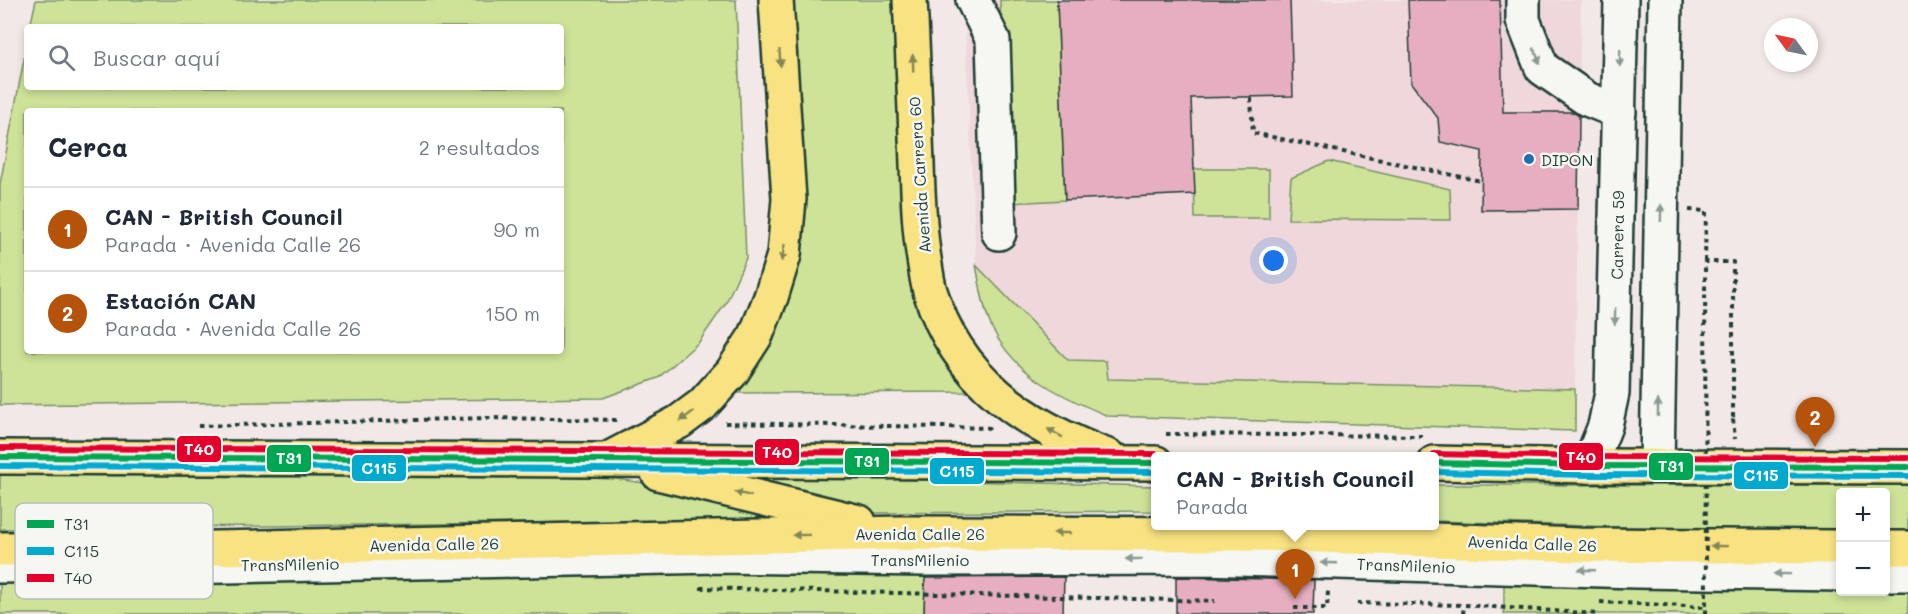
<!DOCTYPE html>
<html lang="es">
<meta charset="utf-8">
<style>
body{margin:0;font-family:Mali,sans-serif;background:#f2f2f3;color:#1f2937}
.controls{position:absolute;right:18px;bottom:18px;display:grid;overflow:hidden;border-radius:6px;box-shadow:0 3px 9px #0003}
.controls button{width:54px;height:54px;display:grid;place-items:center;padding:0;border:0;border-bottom:2px solid #e0e1e3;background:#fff;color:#1f2937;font:30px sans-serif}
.compass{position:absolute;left:1764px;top:18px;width:54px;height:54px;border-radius:50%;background:#fff;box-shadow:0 3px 9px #0003;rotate:303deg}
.you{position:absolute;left:1274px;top:261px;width:21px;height:21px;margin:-15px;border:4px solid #fff;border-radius:50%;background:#1a73e8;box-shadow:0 0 0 9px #1a73e833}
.badge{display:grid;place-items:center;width:39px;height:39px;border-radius:50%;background:#b45309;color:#fff;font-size:20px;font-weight:700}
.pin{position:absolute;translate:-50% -50px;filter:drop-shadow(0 2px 3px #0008)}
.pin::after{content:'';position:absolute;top:32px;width:21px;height:18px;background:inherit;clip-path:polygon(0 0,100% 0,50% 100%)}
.popup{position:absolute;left:1151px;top:452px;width:288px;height:78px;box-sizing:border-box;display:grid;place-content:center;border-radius:6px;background:#fff;filter:drop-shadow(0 2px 4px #0005);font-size:20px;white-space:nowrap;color:#747a83}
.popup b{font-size:22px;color:#1f2937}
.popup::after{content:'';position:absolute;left:50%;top:100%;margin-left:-12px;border:12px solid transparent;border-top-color:#fff}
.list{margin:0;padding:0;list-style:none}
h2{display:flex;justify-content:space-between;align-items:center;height:78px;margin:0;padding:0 24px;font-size:26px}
h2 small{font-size:20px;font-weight:400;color:#747a83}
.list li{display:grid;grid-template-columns:39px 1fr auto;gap:18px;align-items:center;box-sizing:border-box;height:84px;padding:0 24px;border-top:2px solid #e0e1e3}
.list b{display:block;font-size:22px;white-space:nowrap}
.list p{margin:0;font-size:20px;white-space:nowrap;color:#747a83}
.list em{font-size:20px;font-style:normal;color:#747a83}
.icon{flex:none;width:33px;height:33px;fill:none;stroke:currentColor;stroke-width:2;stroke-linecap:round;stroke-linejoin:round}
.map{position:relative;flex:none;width:1908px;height:614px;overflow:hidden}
.search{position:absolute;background:#fff;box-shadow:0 3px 9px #0003;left:24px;top:24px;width:540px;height:66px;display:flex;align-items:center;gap:15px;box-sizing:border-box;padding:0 21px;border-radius:6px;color:#747a83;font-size:22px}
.panel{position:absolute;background:#fff;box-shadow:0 3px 9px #0003;left:24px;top:108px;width:540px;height:246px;border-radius:6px}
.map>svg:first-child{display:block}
.built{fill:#efd7dc}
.green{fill:#cee398;stroke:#769066;stroke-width:1.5;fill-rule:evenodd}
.building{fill:#e7aec1;stroke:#1f3d34;stroke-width:1.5}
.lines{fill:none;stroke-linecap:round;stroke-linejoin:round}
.minor-casing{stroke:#1f3d34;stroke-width:38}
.major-casing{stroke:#1f3d34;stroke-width:38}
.path{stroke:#1f3d34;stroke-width:4;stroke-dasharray:4.5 4.5;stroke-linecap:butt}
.minor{stroke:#f6f6f2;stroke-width:33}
.major{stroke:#f8e281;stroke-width:33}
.path-bridge{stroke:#1f3d34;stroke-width:4;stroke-dasharray:4.5 4.5;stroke-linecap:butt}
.bus-1-casing{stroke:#f6f6f2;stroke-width:10}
.bus-2-casing{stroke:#f6f6f2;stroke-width:10}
.bus-3-casing{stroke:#f6f6f2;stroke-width:10}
.bus-1{stroke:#00a651;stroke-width:6}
.bus-2{stroke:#00a9ce;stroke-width:6}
.bus-3{stroke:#e4002b;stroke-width:6}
.oneway{fill:#8a9a93}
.oneway2{fill:#818757}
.poi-dot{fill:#1f6fb2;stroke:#f6f6f2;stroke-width:2}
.labels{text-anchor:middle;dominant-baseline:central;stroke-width:5;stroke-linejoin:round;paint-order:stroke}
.poi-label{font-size:16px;fill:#1f3d34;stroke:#f6f6f2;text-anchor:start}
.street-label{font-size:16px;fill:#1f3d34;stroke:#f6f6f2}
.key{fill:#f6f6f2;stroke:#b6beb9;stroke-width:1.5}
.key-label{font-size:16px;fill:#1f3d34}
.line-badge{stroke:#f6f6f2;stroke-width:2}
.badge-label{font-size:16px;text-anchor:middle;font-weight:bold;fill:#fff}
</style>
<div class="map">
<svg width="1908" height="614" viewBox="0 0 1908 614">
<rect width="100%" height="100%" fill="#f3e8e8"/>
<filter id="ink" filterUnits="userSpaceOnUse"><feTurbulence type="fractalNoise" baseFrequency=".0167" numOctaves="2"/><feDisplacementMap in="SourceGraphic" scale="12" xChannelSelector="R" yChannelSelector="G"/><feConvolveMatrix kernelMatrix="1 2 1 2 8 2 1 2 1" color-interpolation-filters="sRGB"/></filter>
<g filter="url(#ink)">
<path class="built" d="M 964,0 L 1581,0 L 1575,389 L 1108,379 L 1106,361 L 1068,360 L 976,265 Z"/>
<g class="green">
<path d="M 36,0 L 736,0 L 746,258 L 726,303 L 699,342 L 658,378 L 603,398 L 0,405 L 0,184 L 27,44 L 27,87 L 561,87 L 561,27 L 30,27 ZM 27,111 L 561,111 L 561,351 L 27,351 Z"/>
<path d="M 789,0 L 896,0 L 904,218 L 977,392 L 733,393 L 774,327 Z"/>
<path d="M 1000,0 L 1057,0 L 1065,200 L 1009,203 Z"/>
<path d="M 1329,161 L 1450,189 L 1451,220 L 1288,219 L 1291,178 Z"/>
<path d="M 1194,169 L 1269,169 L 1269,218 L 1195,218 Z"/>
<path d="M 976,265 L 1068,360 L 1106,361 L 1108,379 L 1575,389 L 1575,431 L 1108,416 C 1061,396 1016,376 992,328 C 983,309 980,285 976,265 Z"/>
<path d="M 54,473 L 249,477 L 481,474 L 616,479 L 700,491 L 779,520 L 0,529 L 0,474 Z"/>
<path d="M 758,479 L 885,479 L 1155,486 L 1155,511 L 866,513 Z"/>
<path d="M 1435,485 L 1908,485 L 1908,530 L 1886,530 L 1886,492 L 1840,492 L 1840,530 L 1616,527 L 1435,521 Z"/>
<path d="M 926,568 L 924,614 L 0,614 L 0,580 Z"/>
<path d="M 1504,581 L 1840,584 L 1840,592 L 1886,592 L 1886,584 L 1908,584 L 1908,614 L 1504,614 Z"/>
</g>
<g class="building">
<path d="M 1057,0 L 1290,0 L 1293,96 L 1191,98 L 1195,194 L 1065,200 Z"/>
<path d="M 1408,0 L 1500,0 L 1503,112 L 1573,112 L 1579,116 L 1578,209 L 1481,210 L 1482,151 L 1440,142 L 1438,118 L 1411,83 Z"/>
<path d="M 1064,577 L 1063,614 L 924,614 L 925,578 Z"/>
<path d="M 1176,577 L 1314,580 L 1313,614 L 1176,614 Z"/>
</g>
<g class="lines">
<defs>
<g id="minor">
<path d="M 973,0 L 993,40 L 999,233"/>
<path d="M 1523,0 L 1523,20 L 1542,68 L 1587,99 L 1619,112"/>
<path d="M 1589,466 L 1605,426 L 1612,393 L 1621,0"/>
<path d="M 1657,466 L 1665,0"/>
<path d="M 0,566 L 64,565 L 177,567 L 718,556 L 925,559 L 1204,558 L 1636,571 L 1840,574"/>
<path d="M 1886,574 L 1908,574"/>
</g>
<g id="major">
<path d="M 910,0 C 913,55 915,109 917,164 C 918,196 919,228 924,259 C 926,270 927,281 930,291 C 957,380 1026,426 1110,457"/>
<path d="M 0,457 L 1156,463"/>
<path d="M 612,457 L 679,422 L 702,405 L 732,372 L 756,335 L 771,297 L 784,255 L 789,199 L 776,0"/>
<path d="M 1434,463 L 1589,466 L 1908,467"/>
<path d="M 658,473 L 859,522"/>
<path d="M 1886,548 L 1908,548"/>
<path d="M 0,549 L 215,548 L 901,533 L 1261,534 L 1579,545 L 1840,547"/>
</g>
</defs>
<use href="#minor" class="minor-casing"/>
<use href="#major" class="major-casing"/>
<g class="path">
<path d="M 1251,98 L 1253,133 L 1481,181"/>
<path d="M 1689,210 L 1706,211 L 1705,262"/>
<path d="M 1733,419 L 1735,439"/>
<path d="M 725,423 L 994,428"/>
<path d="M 198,426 L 489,418 L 619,420"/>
<path d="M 1166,434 L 1422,436"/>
<path d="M 700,588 L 1215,601"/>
<path d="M 1600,602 L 1706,607"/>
<path d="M 1357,603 L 1464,605 L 1598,614"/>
<path d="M 1294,608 L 1327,608 L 1328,591"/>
<path d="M 1463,614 L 1464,605"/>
</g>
<use href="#minor" class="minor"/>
<use href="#major" class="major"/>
<path class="path-bridge" d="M 1706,614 L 1705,262 L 1733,262 L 1733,419"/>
<defs>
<g id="bus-1">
<path d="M 0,457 L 1156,463"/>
<path d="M 1434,463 L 1589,466 L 1908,467"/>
</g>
<g id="bus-2">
<path d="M 0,466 L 1156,472"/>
<path d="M 1434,472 L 1589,475 L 1908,476"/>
</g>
<g id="bus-3">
<path d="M 0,448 L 1156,454"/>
<path d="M 1434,454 L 1589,457 L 1908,458"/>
</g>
</defs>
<use href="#bus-1" class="bus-1-casing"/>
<use href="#bus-2" class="bus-2-casing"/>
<use href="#bus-3" class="bus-3-casing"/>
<use href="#bus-1" class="bus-1"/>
<use href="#bus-2" class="bus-2"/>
<use href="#bus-3" class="bus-3"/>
</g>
<defs><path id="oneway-solid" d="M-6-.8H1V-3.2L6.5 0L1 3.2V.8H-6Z" transform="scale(1.5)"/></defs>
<g class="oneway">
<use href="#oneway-solid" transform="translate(1537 56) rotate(68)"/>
<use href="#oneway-solid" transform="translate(1620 58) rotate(91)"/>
<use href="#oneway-solid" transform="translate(1661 213) rotate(-89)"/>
<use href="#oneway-solid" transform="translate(1615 316) rotate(91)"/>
<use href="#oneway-solid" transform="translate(1658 408) rotate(-89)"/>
<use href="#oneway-solid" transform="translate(1134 559) rotate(180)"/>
<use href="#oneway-solid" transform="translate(1329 563) rotate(-178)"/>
<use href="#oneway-solid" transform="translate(1587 570) rotate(-178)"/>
<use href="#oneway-solid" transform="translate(1782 574) rotate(-179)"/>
</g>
<g class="oneway2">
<use href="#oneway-solid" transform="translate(780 58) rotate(86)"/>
<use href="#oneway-solid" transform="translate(913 63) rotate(-92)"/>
<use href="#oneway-solid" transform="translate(783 253) rotate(100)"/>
<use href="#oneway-solid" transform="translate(687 416) rotate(144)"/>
<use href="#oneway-solid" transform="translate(1055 433) rotate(-151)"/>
<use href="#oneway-solid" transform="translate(743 494) rotate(-166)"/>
<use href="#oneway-solid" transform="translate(1062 533) rotate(-180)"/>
<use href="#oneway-solid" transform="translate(801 535) rotate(179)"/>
<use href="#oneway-solid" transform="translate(1719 546) rotate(-179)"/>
</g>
</g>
<circle class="poi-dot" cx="1529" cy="159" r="6"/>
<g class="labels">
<g class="poi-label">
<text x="1541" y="159">DIPON</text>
</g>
<g class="street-label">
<text transform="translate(919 175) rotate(-94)">Avenida Carrera 60</text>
<text transform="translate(1617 235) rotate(-89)">Carrera 59</text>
<text x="920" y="533">Avenida Calle 26</text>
<text transform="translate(1532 543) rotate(2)">Avenida Calle 26</text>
<text transform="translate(434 544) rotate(-1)">Avenida Calle 26</text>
<text x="920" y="559">TransMilenio</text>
<text transform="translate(290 564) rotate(-1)">TransMilenio</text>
<text transform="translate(1406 565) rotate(2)">TransMilenio</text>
</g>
</g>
<rect x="15" y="503" width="198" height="96" rx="9" class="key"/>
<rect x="27" y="520" width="27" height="8" fill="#00a651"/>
<rect x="27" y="547" width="27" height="8" fill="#00a9ce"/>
<rect x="27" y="574" width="27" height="8" fill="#e4002b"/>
<g class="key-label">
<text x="64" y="530">T31</text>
<text x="64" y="557">C115</text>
<text x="64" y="584">T40</text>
</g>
<g class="line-badge">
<rect x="176" y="435" width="46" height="28" rx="6" fill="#e4002b"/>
<rect x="754" y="438" width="46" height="28" rx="6" fill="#e4002b"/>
<rect x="1558" y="442" width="46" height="29" rx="6" fill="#e4002b"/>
<rect x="266" y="444" width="46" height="29" rx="6" fill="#00a651"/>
<rect x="844" y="447" width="46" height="29" rx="6" fill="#00a651"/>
<rect x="1648" y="452" width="46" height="29" rx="6" fill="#00a651"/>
<rect x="351" y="454" width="56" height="28" rx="6" fill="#00a9ce"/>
<rect x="929" y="457" width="56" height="28" rx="6" fill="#00a9ce"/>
<rect x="1733" y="461" width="56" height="29" rx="6" fill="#00a9ce"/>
</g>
<g class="badge-label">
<text x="199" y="455">T40</text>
<text x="777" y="458">T40</text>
<text x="1581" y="463">T40</text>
<text x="289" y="464">T31</text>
<text x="867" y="467">T31</text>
<text x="1671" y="472">T31</text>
<text x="379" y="474">C115</text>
<text x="957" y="477">C115</text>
<text x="1761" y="481">C115</text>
</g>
</svg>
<div class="controls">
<button>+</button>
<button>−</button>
</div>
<svg class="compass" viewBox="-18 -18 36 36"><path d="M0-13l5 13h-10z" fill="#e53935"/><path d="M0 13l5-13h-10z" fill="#747a83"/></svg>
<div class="you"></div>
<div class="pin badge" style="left:1295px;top:599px">1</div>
<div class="popup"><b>CAN - British Council</b>Parada</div>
<div class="pin badge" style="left:1815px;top:447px">2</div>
<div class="search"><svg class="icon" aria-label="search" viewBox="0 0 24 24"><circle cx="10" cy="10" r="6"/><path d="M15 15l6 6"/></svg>Buscar aquí</div>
<section class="panel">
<h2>Cerca<small>2 resultados</small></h2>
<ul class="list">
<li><span class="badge">1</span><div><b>CAN - British Council</b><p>Parada · Avenida Calle 26</p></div><em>90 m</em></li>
<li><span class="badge">2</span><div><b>Estación CAN</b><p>Parada · Avenida Calle 26</p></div><em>150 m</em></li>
</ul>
</section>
</div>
